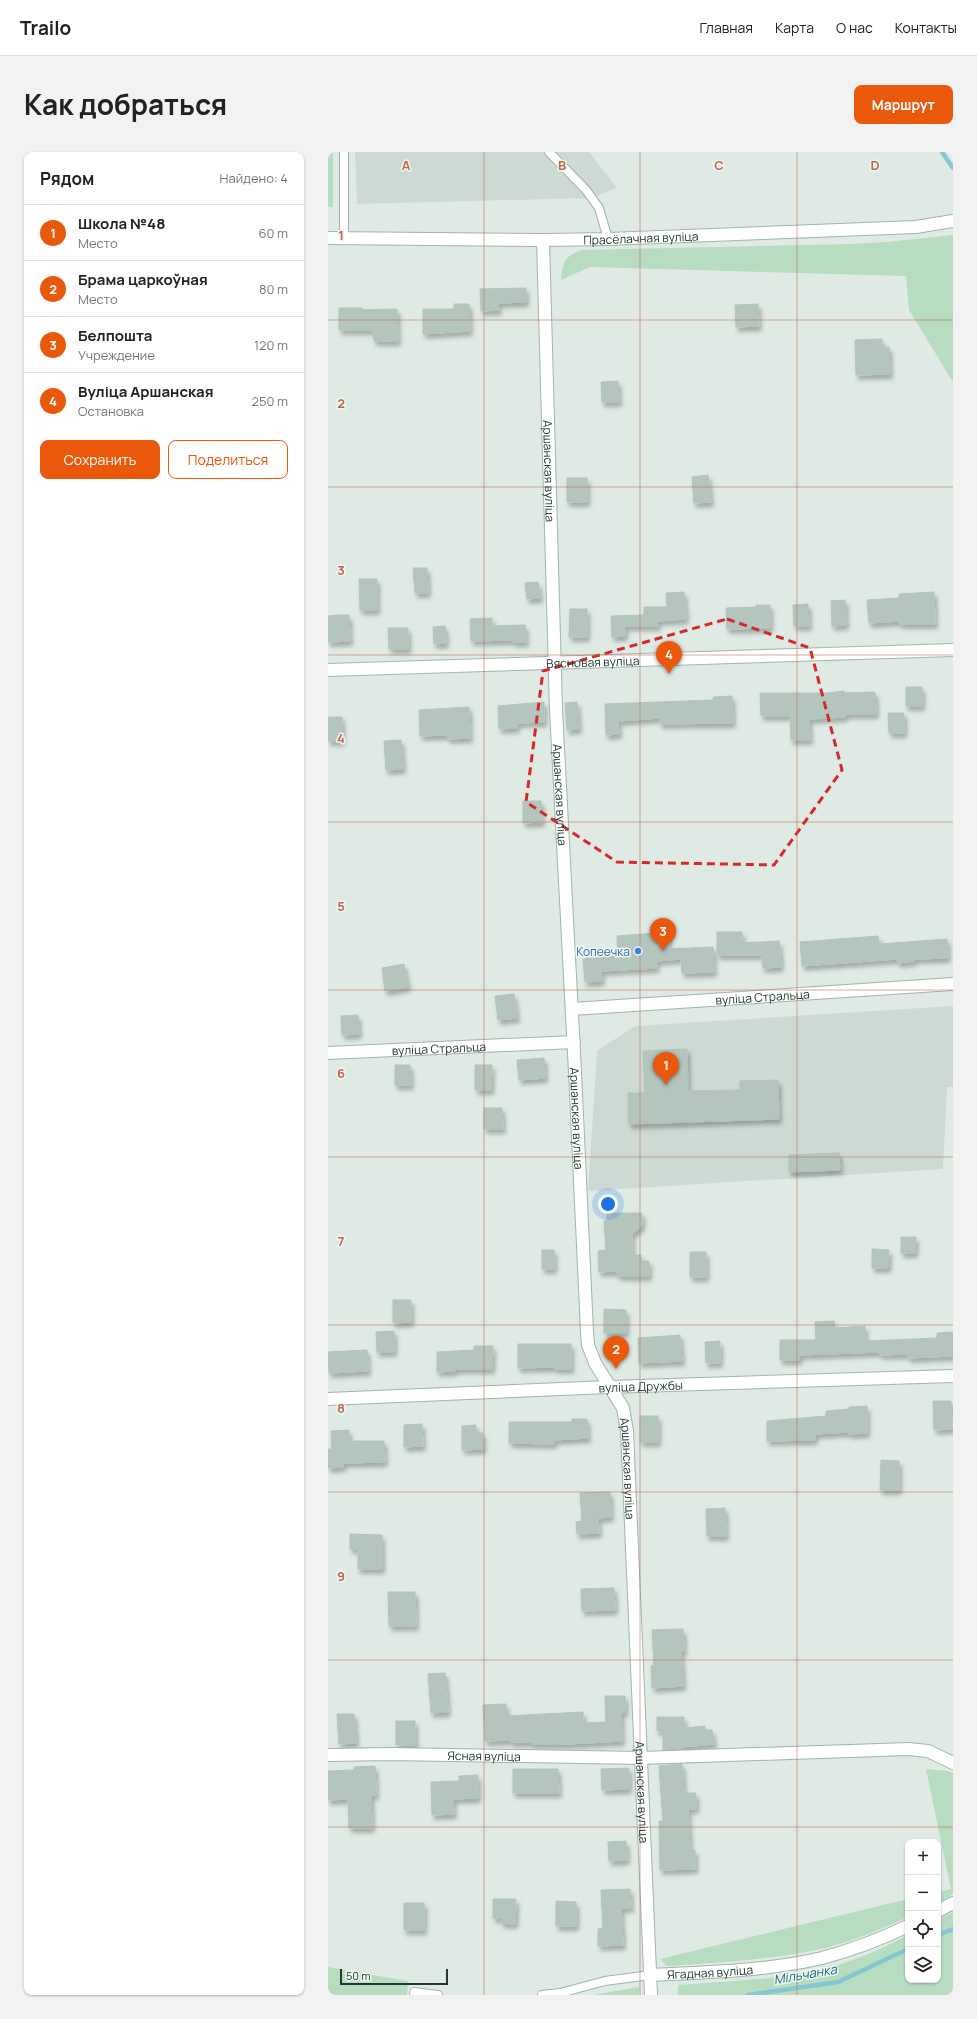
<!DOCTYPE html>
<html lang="ru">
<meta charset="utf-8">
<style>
body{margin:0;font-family:Manrope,sans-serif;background:#f2f2f2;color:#222}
.controls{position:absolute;right:12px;bottom:12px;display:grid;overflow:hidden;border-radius:8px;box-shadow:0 1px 3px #0004}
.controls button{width:36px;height:36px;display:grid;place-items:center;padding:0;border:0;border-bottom:1px solid #e0e0e0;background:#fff;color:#222;font:20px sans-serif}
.scale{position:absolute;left:12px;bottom:10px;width:108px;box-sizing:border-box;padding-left:4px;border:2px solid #203a33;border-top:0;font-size:11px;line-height:14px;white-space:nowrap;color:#203a33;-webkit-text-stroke:3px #eff7f3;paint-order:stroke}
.you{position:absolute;left:280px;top:1052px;width:14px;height:14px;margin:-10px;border:3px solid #fff;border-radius:50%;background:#1a73e8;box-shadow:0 0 0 6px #1a73e833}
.badge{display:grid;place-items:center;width:26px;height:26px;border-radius:50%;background:#ea580c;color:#fff;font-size:13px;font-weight:700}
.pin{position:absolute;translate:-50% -33px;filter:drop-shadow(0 1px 2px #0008)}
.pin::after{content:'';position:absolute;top:21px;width:14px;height:12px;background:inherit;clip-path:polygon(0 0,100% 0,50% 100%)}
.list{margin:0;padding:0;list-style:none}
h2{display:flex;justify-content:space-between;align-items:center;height:52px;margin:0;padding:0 16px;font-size:17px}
h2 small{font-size:13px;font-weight:400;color:#767676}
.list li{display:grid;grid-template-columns:26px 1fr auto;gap:12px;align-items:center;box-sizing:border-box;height:56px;padding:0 16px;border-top:1px solid #e0e0e0}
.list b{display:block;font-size:15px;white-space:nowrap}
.list p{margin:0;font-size:13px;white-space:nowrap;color:#767676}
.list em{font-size:13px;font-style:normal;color:#767676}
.actions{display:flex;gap:8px;padding:12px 16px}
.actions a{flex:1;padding:9px 0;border:1px solid #ea580c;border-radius:8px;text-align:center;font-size:14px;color:#ea580c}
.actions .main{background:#ea580c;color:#fff}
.icon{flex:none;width:22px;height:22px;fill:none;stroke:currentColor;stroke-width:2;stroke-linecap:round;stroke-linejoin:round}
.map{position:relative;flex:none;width:625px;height:1843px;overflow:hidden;border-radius:8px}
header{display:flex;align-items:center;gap:24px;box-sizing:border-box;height:56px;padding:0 20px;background:#fff;border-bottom:1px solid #e0e0e0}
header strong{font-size:19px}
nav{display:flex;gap:22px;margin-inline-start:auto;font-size:14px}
.intro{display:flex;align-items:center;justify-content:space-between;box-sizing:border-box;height:96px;padding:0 24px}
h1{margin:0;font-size:28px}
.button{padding:10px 18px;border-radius:8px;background:#ea580c;color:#fff;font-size:14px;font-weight:700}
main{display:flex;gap:24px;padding:0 24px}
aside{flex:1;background:#fff;border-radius:8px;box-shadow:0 1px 3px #0004}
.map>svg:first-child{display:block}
.built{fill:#cddad4}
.green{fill:#b7dcc0}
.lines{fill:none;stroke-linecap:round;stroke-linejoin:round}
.stream{stroke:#85c7d1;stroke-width:4.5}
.building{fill:#b4c5be;stroke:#b1c4bc;filter:url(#shadow)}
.lane-casing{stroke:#a2b2ac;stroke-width:10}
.street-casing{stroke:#a2b2ac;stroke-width:14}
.secondary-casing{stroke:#9eb6ad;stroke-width:14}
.lane{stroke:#fff;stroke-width:8}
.street{stroke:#fff;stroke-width:12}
.secondary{stroke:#fff;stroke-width:12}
.marked{fill:none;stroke:#d62828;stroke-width:3;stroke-dasharray:8 5;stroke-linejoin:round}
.grid{fill:none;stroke:#bf684b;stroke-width:1;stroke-opacity:0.55}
.shop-dot{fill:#3f7fe0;stroke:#eff7f3;stroke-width:1.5}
.labels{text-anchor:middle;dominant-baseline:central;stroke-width:3;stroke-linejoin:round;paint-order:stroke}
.street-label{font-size:12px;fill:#203a33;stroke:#eff7f3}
.shop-label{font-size:12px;fill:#366cbe;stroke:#eff7f3;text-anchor:end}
.water-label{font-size:13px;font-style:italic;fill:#196977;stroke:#eff7f3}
.grid-label{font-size:13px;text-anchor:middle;font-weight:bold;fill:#bf684b;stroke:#eff7f3;stroke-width:3;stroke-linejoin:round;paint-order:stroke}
</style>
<header>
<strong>Trailo</strong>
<nav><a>Главная</a><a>Карта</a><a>О нас</a><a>Контакты</a></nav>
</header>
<div class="intro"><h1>Как добраться</h1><a class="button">Маршрут</a></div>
<main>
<aside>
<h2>Рядом<small>Найдено: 4</small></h2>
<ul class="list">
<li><span class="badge">1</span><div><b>Школа №48</b><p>Место</p></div><em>60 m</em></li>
<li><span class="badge">2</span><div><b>Брама царкоўная</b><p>Место</p></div><em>80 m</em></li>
<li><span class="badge">3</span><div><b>Белпошта</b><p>Учреждение</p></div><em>120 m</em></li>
<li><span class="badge">4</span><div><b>Вуліца Аршанская</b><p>Остановка</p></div><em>250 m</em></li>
</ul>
<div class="actions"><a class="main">Сохранить</a><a>Поделиться</a></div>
</aside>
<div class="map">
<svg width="625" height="1843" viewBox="0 0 625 1843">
<defs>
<filter id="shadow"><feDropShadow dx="2.5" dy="4.5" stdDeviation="2" flood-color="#0004"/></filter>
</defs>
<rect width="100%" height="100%" fill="#dfeae5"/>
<g class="built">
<path d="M 27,0 L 261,0 L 289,36 L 263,46 L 29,52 Z"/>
<path d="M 625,854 L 625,935 L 619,935 L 615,1017 L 260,1039 L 269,899 L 307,874 Z"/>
</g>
<g class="green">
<rect x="0" y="0" width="5" height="55"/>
<path d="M 625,83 L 625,230 L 581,158 L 578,124 L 262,115 L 233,128 C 235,110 236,104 254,98 L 521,92 L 559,90 Z"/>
<path d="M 598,1617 L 620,1619 L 625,1621 L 625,1742 L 610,1751 L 610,1740 L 623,1737 Z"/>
<path d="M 580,1747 L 580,1765 C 553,1777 525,1789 497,1796 C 445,1808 391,1810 339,1814 L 332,1807 Z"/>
<path d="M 625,1760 L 625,1843 L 350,1843 L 350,1833 C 397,1829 450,1828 495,1817 C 525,1810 553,1797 580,1783 L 580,1828 L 610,1828 L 610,1768 Z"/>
<path d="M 0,1815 L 80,1829 L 79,1843 L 0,1843 Z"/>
<path d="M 311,1835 L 311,1843 L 264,1843 Z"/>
</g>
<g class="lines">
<g class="stream">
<path d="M 614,0 L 625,16"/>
<path d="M 610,1783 L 625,1777"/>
<path d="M 420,1843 L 510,1830 L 580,1797"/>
</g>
</g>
<g class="building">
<path d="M 198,136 L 198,150 L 170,151 L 171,158 L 153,159 L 152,137 Z"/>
<path d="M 126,152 L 141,152 L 142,179 L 95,182 L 95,157 L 126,157 Z"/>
<path d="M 430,152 L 431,174 L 408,175 L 407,153 Z"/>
<path d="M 11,156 L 34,156 L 34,158 L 69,157 L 70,189 L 46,189 L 45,178 L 11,178 Z"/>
<path d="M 554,187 L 554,195 L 561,195 L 562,222 L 528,223 L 527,188 Z"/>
<path d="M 290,229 L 291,250 L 274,250 L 273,230 Z"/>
<path d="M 380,323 L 383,350 L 366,351 L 364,325 Z"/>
<rect x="239" y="326" width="20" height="24"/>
<path d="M 85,416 L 99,416 L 100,441 L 87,441 Z"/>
<path d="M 31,427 L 49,427 L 49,458 L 32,458 Z"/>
<path d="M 210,430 L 212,446 L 199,447 L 197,431 Z"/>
<path d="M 356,440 L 358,467 L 329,469 L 330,474 L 297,474 L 297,484 L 284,485 L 283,464 L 316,463 L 316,455 L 339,455 L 338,441 Z"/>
<path d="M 606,440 L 607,472 L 572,472 L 572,469 L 541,471 L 539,448 L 571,446 L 571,442 Z"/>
<path d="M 517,448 L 518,473 L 504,474 L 503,449 Z"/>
<path d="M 480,452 L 481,474 L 466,474 L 465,453 Z"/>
<path d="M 428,453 L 442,453 L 442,476 L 399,477 L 398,456 L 428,455 Z"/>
<path d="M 242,457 L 259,457 L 259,485 L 241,485 Z"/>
<path d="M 9,463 L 21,463 L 22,489 L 0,490 L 0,464 Z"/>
<path d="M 164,466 L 164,474 L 197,473 L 198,490 L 185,490 L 185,488 L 143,489 L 142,467 Z"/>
<path d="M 117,474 L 118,491 L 106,492 L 105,475 Z"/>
<path d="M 60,476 L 80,476 L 80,497 L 61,497 Z"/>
<rect x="578" y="535" width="16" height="19"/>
<path d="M 516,539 L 516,541 L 547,540 L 548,562 L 517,562 L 517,565 L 481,567 L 482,588 L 463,588 L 462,564 L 433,564 L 432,541 L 500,541 Z"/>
<path d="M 404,544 L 405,571 L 332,572 L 332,566 L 290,569 L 291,582 L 278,583 L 277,552 L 385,548 L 385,545 Z"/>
<path d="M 216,550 L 216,570 L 189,571 L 189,576 L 171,577 L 170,554 Z"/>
<path d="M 249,550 L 251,577 L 239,578 L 237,551 Z"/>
<path d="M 141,555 L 142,586 L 120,587 L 119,583 L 92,584 L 91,558 Z"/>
<path d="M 560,561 L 576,561 L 576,581 L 561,581 Z"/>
<rect x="0" y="565" width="14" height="24"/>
<path d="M 73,588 L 75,617 L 58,618 L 56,589 Z"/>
<path d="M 195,649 L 213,649 L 214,670 L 195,671 Z"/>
<path d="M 340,780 L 341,797 L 385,795 L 386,820 L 354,821 L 353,807 L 328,809 L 329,816 L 273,819 L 274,829 L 257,830 L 255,807 L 290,804 L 289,784 Z"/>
<path d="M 389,780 L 414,780 L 414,791 L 451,789 L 453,815 L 435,816 L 434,803 L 389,803 Z"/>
<path d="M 550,784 L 551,792 L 619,787 L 620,806 L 586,807 L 586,809 L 570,811 L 569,807 L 474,814 L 472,790 Z"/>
<path d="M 76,812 L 80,835 L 57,839 L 54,816 Z"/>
<path d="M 186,842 L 189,866 L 170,868 L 167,844 Z"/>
<path d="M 30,863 L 31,882 L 14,883 L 13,864 Z"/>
<path d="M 359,897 L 360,939 L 412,938 L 412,929 L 450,928 L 451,967 L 301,972 L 300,941 L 317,941 L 315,899 Z"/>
<path d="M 216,906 L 217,926 L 191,928 L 189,908 Z"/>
<path d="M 67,913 L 82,913 L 83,933 L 67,933 Z"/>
<path d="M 147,913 L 164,913 L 163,938 L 147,938 Z"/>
<path d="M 156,956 L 174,956 L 175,977 L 156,977 Z"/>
<path d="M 511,1001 L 512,1018 L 461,1020 L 461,1003 Z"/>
<path d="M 279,1061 L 314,1061 L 314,1074 L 304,1082 L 304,1103 L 313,1103 L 313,1109 L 321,1109 L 321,1124 L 291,1124 L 286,1119 L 271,1120 L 270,1099 L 278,1098 L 276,1069 L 279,1068 Z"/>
<path d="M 573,1085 L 588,1085 L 587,1101 L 573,1101 Z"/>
<path d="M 544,1097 L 561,1098 L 560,1116 L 544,1116 Z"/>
<rect x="214" y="1098" width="12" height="19"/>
<rect x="362" y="1100" width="16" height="25"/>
<path d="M 65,1148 L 83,1148 L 83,1170 L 65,1171 Z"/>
<path d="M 276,1157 L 298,1158 L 298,1181 L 276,1181 Z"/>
<path d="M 506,1169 L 507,1176 L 537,1174 L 537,1189 L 609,1186 L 609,1181 L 625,1180 L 625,1204 L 580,1206 L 580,1202 L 552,1203 L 552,1200 L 471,1203 L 471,1208 L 452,1208 L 452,1188 L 488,1188 L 487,1170 Z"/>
<path d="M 66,1179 L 66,1200 L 49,1200 L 48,1180 Z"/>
<path d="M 352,1183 L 354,1209 L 311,1211 L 310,1186 Z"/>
<path d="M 392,1189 L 392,1211 L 378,1211 L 377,1190 Z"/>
<path d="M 190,1192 L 243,1192 L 243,1217 L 227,1217 L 227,1215 L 190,1216 Z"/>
<path d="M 146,1194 L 165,1194 L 164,1217 L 127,1217 L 127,1219 L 109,1220 L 109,1200 L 146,1198 Z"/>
<path d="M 39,1198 L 40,1219 L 1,1221 L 0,1200 Z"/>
<path d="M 605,1249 L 623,1249 L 624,1277 L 606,1278 Z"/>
<path d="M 539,1254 L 539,1281 L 521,1282 L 521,1280 L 487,1282 L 487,1288 L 439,1289 L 439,1269 L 498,1264 L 498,1259 L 521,1257 L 521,1255 Z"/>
<rect x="312" y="1264" width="18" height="26"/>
<path d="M 244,1267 L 259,1267 L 260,1286 L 226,1288 L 226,1292 L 181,1291 L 181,1270 L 244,1270 Z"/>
<path d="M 94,1272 L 95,1294 L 76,1295 L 76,1273 Z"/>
<path d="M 148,1273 L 148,1281 L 155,1281 L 155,1297 L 134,1298 L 134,1274 Z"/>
<path d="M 21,1278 L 21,1289 L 56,1289 L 57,1310 L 15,1311 L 15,1315 L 0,1316 L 0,1297 L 4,1297 L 3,1279 Z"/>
<path d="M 553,1308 L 571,1309 L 571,1338 L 552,1338 Z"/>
<path d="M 282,1340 L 283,1365 L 270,1366 L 271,1381 L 249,1382 L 248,1370 L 254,1369 L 252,1341 Z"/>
<path d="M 397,1356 L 398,1384 L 379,1384 L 378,1357 Z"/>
<path d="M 22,1382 L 54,1383 L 54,1417 L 30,1417 L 30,1397 L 22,1397 Z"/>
<path d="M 286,1436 L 287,1458 L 254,1459 L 253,1437 Z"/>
<path d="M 60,1440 L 87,1440 L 88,1474 L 61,1474 Z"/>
<path d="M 355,1477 L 356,1499 L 353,1499 L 355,1534 L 324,1536 L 323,1514 L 326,1513 L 324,1478 Z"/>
<path d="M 117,1521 L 120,1560 L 103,1561 L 100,1522 Z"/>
<path d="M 277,1544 L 297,1544 L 297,1560 L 293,1560 L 294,1589 L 239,1592 L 204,1592 L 203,1590 L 183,1590 L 183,1588 L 157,1589 L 155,1553 L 178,1552 L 178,1564 L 255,1560 L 255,1571 L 278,1570 Z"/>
<path d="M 9,1562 L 26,1562 L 28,1591 L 11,1592 Z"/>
<path d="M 329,1565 L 356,1565 L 356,1576 L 377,1574 L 377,1578 L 384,1578 L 386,1592 L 354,1595 L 354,1597 L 335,1598 L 335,1579 L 329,1579 Z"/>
<rect x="68" y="1569" width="19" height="24"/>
<path d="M 354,1612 L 356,1641 L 368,1641 L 368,1657 L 360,1657 L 362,1698 L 367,1698 L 367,1717 L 332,1718 L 331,1669 L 335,1669 L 331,1614 Z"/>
<path d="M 47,1614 L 48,1643 L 43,1643 L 44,1676 L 21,1676 L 20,1647 L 0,1648 L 0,1619 L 26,1618 L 26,1615 Z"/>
<path d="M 301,1616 L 301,1637 L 274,1638 L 273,1617 Z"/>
<path d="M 185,1617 L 230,1617 L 231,1641 L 185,1641 Z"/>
<path d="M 150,1623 L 150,1646 L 125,1647 L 126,1662 L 104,1663 L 103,1630 L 131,1629 L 131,1624 Z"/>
<path d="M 298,1689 L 299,1708 L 281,1709 L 280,1690 Z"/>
<path d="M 302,1737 L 303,1756 L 293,1756 L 295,1793 L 270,1794 L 270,1777 L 275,1776 L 273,1738 Z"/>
<path d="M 165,1747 L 188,1747 L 187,1772 L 173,1771 L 174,1766 L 165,1766 Z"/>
<path d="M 228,1749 L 248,1750 L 248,1774 L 228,1774 Z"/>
<rect x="76" y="1751" width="20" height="27"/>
</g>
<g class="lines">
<defs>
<g id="lane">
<path d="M 16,0 L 16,86"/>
<path d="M 221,0 L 258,38 L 271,56 L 280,87"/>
<path d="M 86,1840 L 110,1843"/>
<path d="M 214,1843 L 232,1841 L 277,1829 L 322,1823"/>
</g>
<g id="street">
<path id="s1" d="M 0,86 L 215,88 L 280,87 L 588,75 L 625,69"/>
<path id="s2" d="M 244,857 L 625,832"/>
<path id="s3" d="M 0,901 L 246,890"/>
<path id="s4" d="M 0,1247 L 280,1235 L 625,1224"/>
<path id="s5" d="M 0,1603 L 63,1602 L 313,1606 L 580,1597 L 600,1599 L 625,1611"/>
<path d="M 610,1759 L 625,1751"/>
<path id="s6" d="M 322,1823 C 379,1820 439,1819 494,1806 C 524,1798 553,1787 580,1774"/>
</g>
<g id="secondary">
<path id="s7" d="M 215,88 L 228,558 L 247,920 L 259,1180 L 260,1193 L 267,1211 L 295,1256 L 299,1279 L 323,1843"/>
<path id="s8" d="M 0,518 L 625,498"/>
</g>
</defs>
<use href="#lane" class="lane-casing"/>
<use href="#street" class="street-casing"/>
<use href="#secondary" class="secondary-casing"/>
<use href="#lane" class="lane"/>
<use href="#street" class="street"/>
<use href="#secondary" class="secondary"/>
</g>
<path class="marked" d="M 399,467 L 482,496 L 514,618 L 446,713 L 289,710 L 198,650 L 215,519 Z"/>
<path class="grid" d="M 156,0 L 156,1843M 312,0 L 312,1843M 469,0 L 469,1843M 0,168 L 625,168M 0,335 L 625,335M 0,503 L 625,503M 0,670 L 625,670M 0,838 L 625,838M 0,1005 L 625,1005M 0,1173 L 625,1173M 0,1340 L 625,1340M 0,1508 L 625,1508M 0,1675 L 625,1675"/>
<circle class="shop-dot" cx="310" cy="799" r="4"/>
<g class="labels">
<g class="street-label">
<text stroke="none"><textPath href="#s1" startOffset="313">Прасёлачная вуліца</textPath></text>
<text stroke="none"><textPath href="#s7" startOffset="231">Аршанская вуліца</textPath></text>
<text stroke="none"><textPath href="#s8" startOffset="265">Вясновая вуліца</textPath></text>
<text stroke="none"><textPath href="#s7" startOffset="555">Аршанская вуліца</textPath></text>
<text stroke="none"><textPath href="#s2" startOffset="191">вуліца Стральца</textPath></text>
<text stroke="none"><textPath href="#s3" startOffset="111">вуліца Стральца</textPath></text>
<text stroke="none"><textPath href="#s7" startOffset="879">Аршанская вуліца</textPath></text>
<text stroke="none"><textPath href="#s4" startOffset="313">вуліца Дружбы</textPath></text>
<text stroke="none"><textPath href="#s7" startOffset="1239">Аршанская вуліца</textPath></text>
<text stroke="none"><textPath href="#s5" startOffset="156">Ясная вуліца</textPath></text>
<text stroke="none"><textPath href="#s7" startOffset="1563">Аршанская вуліца</textPath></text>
<text stroke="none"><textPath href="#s6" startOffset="60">Ягадная вуліца</textPath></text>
</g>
<g class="shop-label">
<text x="302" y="799">Копеечка</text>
</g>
<g class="water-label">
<text transform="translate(477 1822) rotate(-10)">Мільчанка</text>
</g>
</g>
<g class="grid-label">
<text x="78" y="18">A</text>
<text x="234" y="18">B</text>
<text x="391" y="18">C</text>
<text x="547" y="18">D</text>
<text x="13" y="88">1</text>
<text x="13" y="256">2</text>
<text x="13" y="423">3</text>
<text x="13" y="591">4</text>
<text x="13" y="759">5</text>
<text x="13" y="926">6</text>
<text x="13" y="1094">7</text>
<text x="13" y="1261">8</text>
<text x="13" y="1429">9</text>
</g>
</svg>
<div class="controls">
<button>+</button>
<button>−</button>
<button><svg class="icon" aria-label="locate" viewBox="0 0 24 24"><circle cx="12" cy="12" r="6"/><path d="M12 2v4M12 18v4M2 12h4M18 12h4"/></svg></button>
<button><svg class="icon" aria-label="layers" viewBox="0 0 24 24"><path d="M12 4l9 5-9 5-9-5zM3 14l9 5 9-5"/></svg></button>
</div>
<div class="scale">50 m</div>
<div class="you"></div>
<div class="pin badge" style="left:338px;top:933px">1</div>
<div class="pin badge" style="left:288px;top:1217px">2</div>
<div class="pin badge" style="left:335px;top:799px">3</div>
<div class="pin badge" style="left:341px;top:522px">4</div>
</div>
</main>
